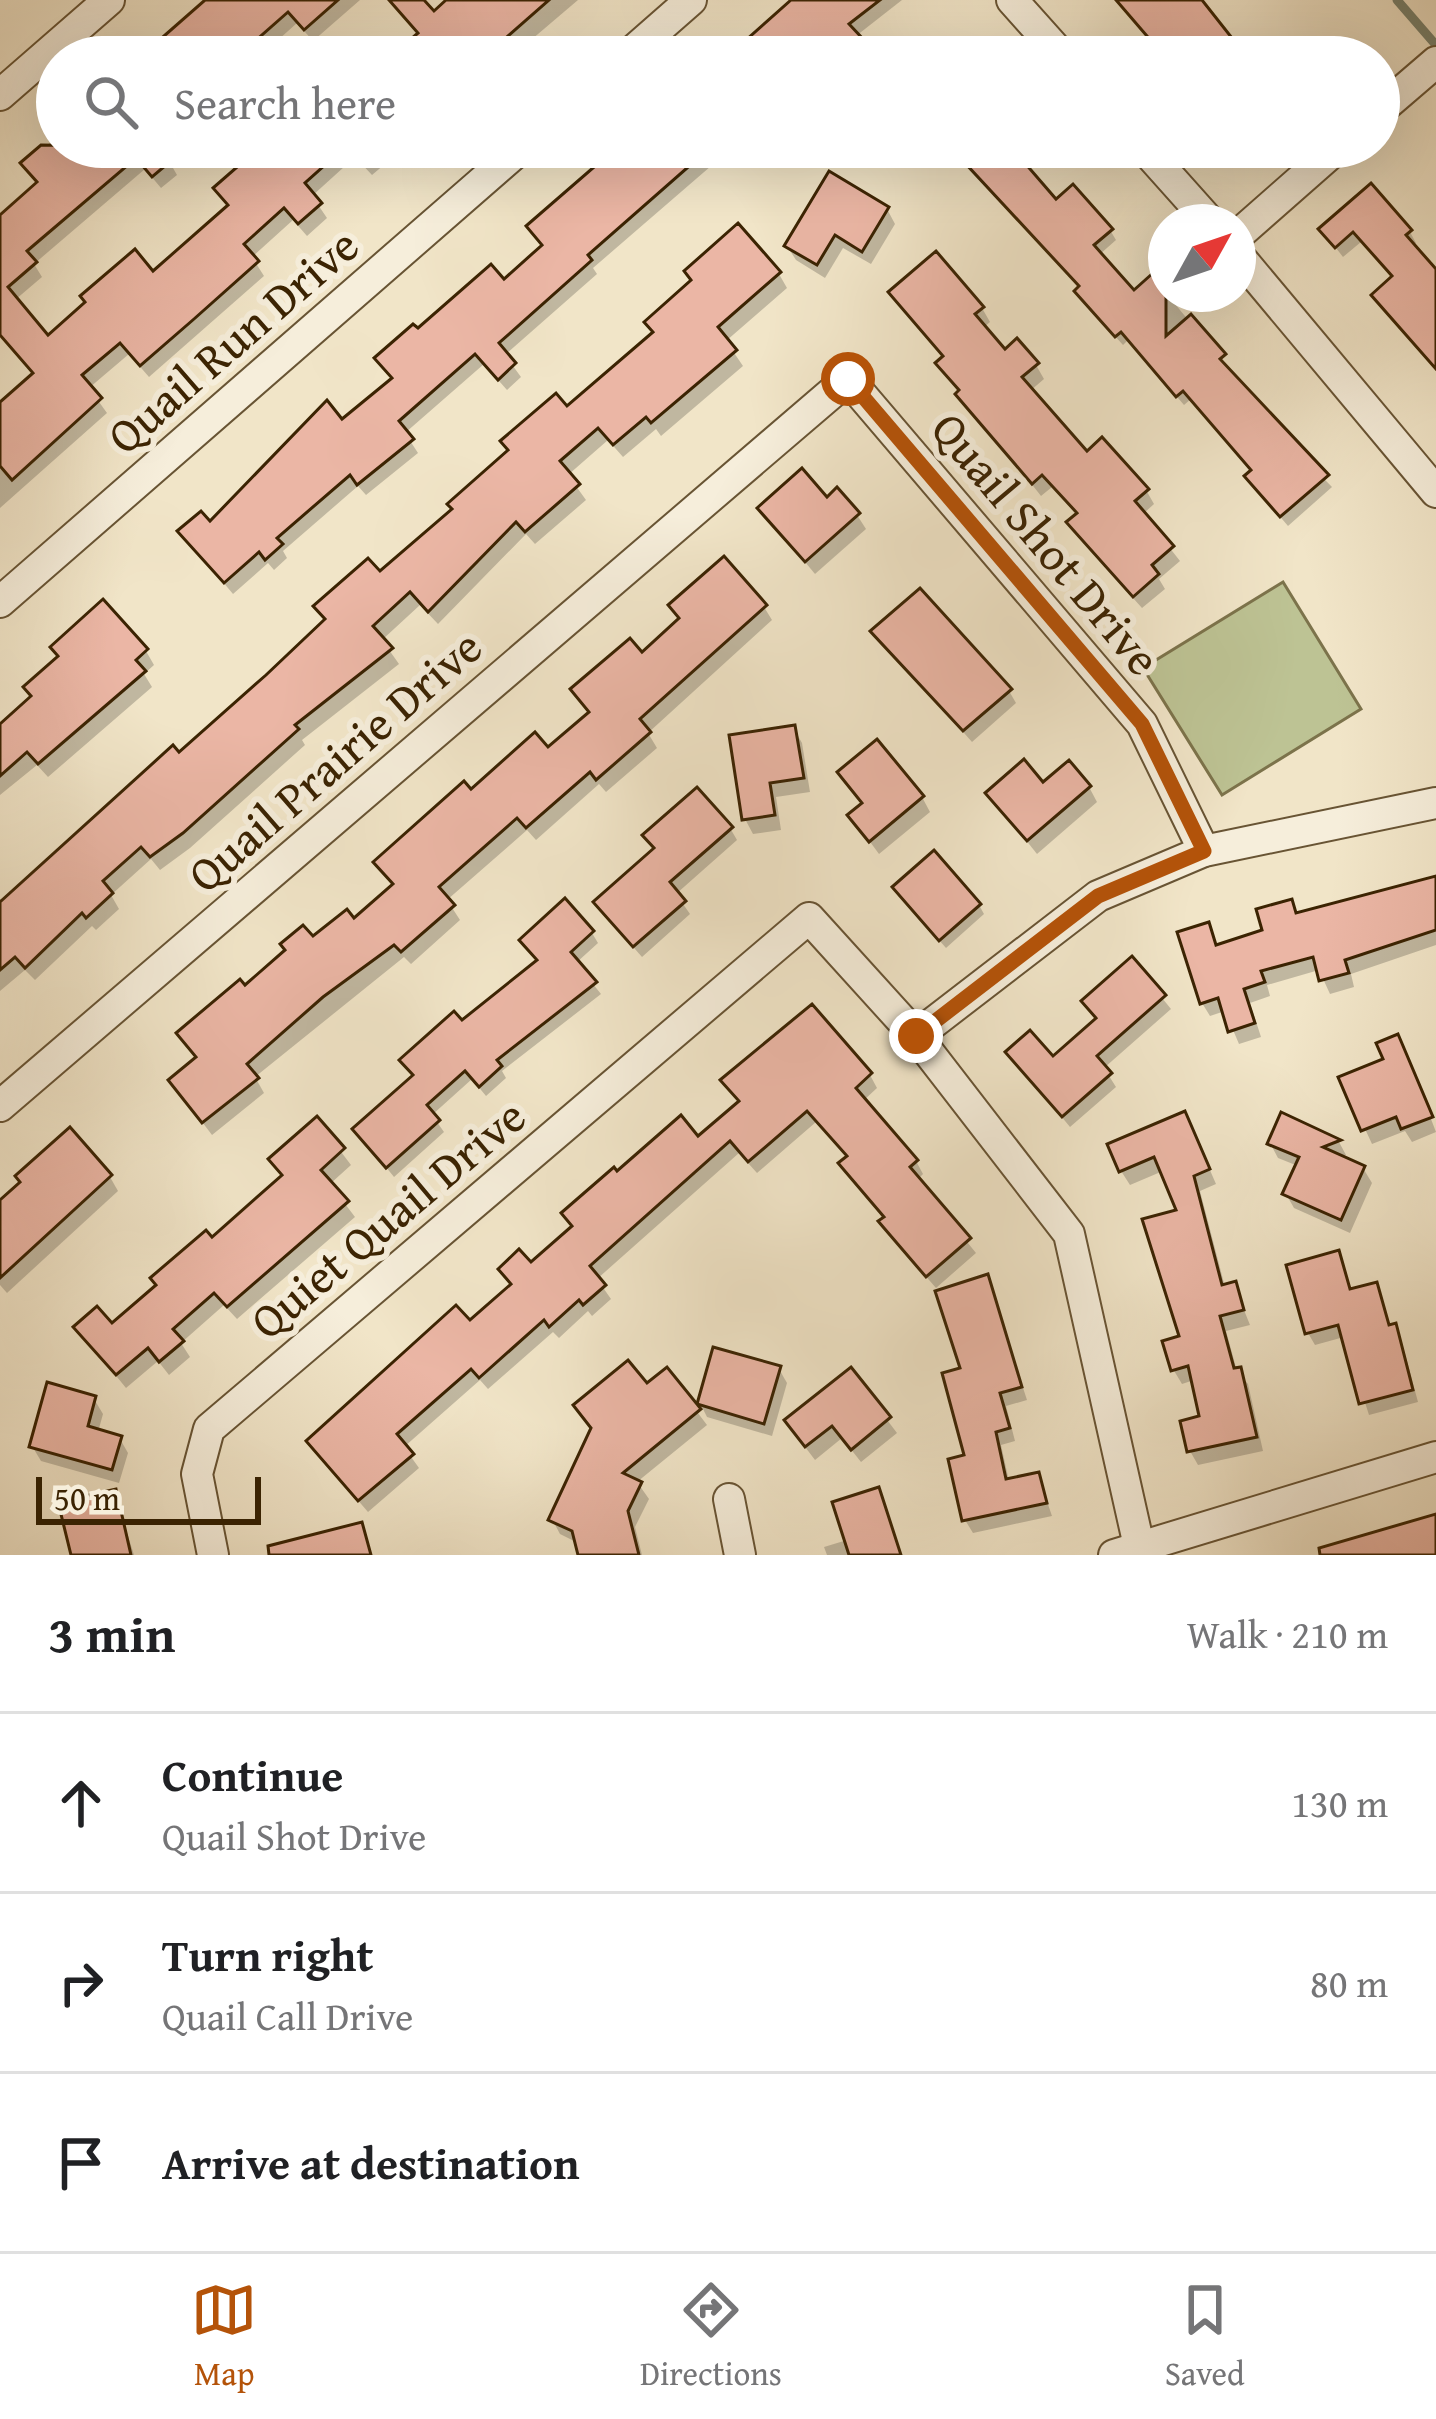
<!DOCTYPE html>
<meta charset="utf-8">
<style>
body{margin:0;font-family:"Gentium Book Plus",serif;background:#f2f2f2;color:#202124}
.compass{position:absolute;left:1148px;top:204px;width:108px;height:108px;border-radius:50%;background:#fff;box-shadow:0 12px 48px #0002;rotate:50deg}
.scale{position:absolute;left:36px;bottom:30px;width:225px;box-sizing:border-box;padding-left:12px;border:6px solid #3b2302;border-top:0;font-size:33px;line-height:42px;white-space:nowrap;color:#3b2302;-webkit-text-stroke:9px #f6eedb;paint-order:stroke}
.stop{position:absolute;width:36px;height:36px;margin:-27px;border:9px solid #b45309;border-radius:50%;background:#fff}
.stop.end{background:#b45309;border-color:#fff;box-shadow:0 3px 12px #0008}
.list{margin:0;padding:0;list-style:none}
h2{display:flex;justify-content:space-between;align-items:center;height:156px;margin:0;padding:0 48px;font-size:51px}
h2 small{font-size:39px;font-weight:400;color:#757577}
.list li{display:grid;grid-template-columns:78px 1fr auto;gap:36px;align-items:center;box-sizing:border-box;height:180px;padding:0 48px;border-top:3px solid #e0e0e0}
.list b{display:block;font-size:45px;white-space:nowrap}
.list p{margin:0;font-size:39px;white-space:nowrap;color:#757577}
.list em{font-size:39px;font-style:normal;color:#757577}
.icon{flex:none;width:66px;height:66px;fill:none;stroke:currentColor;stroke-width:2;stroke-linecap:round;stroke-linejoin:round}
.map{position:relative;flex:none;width:1436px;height:1555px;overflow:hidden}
.search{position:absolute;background:#fff;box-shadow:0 12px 48px #0002;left:36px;right:36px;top:36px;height:132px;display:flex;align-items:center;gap:30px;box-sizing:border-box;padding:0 42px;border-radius:66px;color:#757577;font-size:45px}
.sheet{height:696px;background:#fff}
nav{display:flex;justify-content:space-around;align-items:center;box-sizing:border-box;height:168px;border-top:3px solid #e0e0e0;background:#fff;font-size:33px;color:#757577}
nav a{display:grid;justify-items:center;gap:6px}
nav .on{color:#b45309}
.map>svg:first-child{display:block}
.green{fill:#bdc394;stroke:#7c734b;stroke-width:3}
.shadow{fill:#0003}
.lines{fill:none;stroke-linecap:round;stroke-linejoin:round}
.stream{stroke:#75816f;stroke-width:9}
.building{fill:#ebb6a5;stroke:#3b2302;stroke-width:3}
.minor-casing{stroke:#685434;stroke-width:34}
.minor{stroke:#f6eedb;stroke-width:30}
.route{stroke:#b45309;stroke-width:15}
.labels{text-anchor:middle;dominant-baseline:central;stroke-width:12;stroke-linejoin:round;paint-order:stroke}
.street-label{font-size:48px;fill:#3b2302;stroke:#f6eedb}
</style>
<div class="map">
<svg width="1436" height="1555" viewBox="0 0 1436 1555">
<rect width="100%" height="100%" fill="#f1e5c8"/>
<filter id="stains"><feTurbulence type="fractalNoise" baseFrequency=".00167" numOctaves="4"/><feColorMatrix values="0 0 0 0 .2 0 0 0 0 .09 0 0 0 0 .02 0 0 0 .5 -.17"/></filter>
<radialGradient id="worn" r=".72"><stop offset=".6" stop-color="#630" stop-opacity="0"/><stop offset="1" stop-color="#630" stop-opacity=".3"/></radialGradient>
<path class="green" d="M 1283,582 L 1361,709 L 1222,795 L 1143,668 Z"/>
<g class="shadow">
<path d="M 209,0 L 360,0 L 313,41 L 297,23 L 259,57 L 144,57 Z"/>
<path d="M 412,0 L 420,0 L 434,15 L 451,0 L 578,0 L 511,57 L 395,57 L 419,36 L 401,10 Z"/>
<path d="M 794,0 L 902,0 L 856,36 L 867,53 L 863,57 L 721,57 L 744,37 L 748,42 Z"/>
<path d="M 941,44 L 952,57 L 926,57 Z"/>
<path d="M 57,137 L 57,147 L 169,161 L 177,175 L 161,188 L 145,169 L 34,264 L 42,277 L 15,300 L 48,339 L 153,275 L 230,208 L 217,188 L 264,147 L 405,147 L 372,175 L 355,157 L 312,196 L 327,218 L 307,236 L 293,220 L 252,257 L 264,276 L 149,377 L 129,354 L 89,388 L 107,413 L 0,508 L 0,405 L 35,375 L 0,331 L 0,219 L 38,185 L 24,164 Z"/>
<path d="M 620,147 L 733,147 L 593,268 L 597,274 L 505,355 L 521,377 L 507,390 L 484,364 L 405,433 L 418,453 L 366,495 L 358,486 L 283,551 L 287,558 L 274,570 L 268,563 L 233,594 L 181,532 L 210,526 L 394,381 L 378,358 L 504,283 L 544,248 L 530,227 Z"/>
<path d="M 953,147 L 1007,147 L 1055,203 L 1110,230 L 1116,240 L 1099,255 L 1134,294 L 1153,277 L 1288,442 L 1332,487 L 1288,526 L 1254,486 L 1253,472 L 1191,399 L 1184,405 L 1128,340 L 1123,345 L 1083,301 L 1081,288 Z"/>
<path d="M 887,209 L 895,224 L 871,264 L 843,248 L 825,278 L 796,260 L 787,246 Z"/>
<path d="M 1322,230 L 1410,232 L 1416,243 L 1412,246 L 1436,273 L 1436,369 L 1375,296 L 1394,279 L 1361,242 L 1343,257 Z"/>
<path d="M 779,274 L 787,288 L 726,341 L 743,366 L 661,436 L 656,429 L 623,457 L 608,440 L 568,475 L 586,500 L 535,544 L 526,534 L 438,624 L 420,605 L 382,640 L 399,664 L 302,740 L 305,745 L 190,848 L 160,870 L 151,859 L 111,895 L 119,909 L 96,930 L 92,926 L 35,980 L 25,970 L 0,991 L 0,899 L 5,901 L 178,756 L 326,622 L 317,606 L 380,576 L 510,452 L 567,410 Z"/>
<path d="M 892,293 L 982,308 L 990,322 L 983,328 L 1005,353 L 1036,365 L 1044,379 L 1030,391 L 1086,455 L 1146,490 L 1154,504 L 1143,514 L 1180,561 L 1159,579 L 1165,589 L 1142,608 L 1078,537 L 1070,523 L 1078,516 L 1052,487 L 1041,496 L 947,377 L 939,363 L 945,358 Z"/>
<path d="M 826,501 L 857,515 L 866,529 L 815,574 L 761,509 Z"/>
<path d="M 672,605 L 764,607 L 772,620 L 648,733 L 657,748 L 606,792 L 599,784 L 536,840 L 527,830 L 447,900 L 460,920 L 411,964 L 404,957 L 255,1077 L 264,1093 L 212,1135 L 171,1081 L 197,1059 L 179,1033 L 313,940 L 353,923 L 394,887 L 377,863 L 470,793 L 548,751 L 591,715 L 574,690 L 642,656 L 681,621 Z"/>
<path d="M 874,631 L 1009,691 L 1016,703 L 972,742 Z"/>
<path d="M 146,651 L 154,665 L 144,674 L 152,687 L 48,777 L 37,765 L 0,795 L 0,728 L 33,699 Z"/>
<path d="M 794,729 L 802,743 L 810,792 L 776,797 L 781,830 L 753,834 L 745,819 Z"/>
<path d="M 841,772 L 922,797 L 930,812 L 879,854 L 851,816 L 864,805 Z"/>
<path d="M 1043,787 L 1089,787 L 1097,802 L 1037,854 L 988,793 Z"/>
<path d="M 730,828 L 737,840 L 676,894 L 690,914 L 642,957 L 604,914 L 655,851 L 646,836 Z"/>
<path d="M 1436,877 L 1436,945 L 1351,974 L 1354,987 L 1330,994 L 1319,970 L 1267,985 L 1270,996 L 1250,1003 L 1261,1037 L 1239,1044 L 1225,1011 L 1210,1016 L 1202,1003 L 1207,925 L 1218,948 L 1266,932 L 1290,902 L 1298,916 Z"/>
<path d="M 901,897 L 979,905 L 984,914 L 946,948 Z"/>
<path d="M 592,933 L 598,943 L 576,963 L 601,994 L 502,1071 L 506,1078 L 486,1096 L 472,1079 L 432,1115 L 444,1132 L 394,1177 L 356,1130 L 415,1077 L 403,1061 L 462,1024 L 539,963 L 522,941 Z"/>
<path d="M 1132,961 L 1171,1009 L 1104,1068 L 1116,1087 L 1070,1127 L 1009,1053 L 1053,1060 L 1098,1020 L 1085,1002 Z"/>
<path d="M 811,1008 L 870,1075 L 877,1088 L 863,1101 L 916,1161 L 923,1174 L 917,1180 L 976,1253 L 936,1288 L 890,1235 L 886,1219 L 842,1164 L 847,1157 L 816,1122 L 757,1173 L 739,1153 L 597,1279 L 611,1299 L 592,1316 L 588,1311 L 559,1338 L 553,1332 L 488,1389 L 480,1380 L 404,1447 L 419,1468 L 368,1512 L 318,1454 L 513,1286 L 501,1269 L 531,1266 L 574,1229 L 617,1175 L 698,1140 L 740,1103 L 724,1080 Z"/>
<path d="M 1405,1052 L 1436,1132 L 1412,1142 L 1405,1131 L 1372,1144 L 1342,1079 Z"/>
<path d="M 1282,1116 L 1339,1142 L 1346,1155 L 1339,1157 L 1363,1168 L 1372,1183 L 1350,1233 L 1294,1208 L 1286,1194 L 1298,1166 L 1278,1158 L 1270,1143 Z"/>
<path d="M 317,1120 L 351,1165 L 330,1184 L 355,1217 L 237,1319 L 224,1305 L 181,1343 L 190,1357 L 169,1375 L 158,1361 L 126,1388 L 77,1328 L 112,1328 L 284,1178 L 272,1159 Z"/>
<path d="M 1192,1129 L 1216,1184 L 1200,1191 L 1225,1287 L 1234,1285 L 1250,1325 L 1226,1331 L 1237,1371 L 1248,1384 L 1263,1451 L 1198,1465 L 1190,1451 L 1203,1419 L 1194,1380 L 1182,1384 L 1173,1369 L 1183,1338 L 1180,1212 L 1163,1171 L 1130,1185 L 1121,1171 Z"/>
<path d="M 110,1177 L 118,1191 L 7,1293 L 0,1285 L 0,1204 L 23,1184 Z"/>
<path d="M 1338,1254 L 1352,1292 L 1376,1286 L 1382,1298 L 1391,1328 L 1401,1339 L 1418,1402 L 1369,1415 L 1344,1337 L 1315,1345 L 1308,1333 Z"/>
<path d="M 987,1278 L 1027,1400 L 1006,1406 L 1015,1441 L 1001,1445 L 1009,1481 L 1038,1475 L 1052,1516 L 973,1533 L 965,1520 L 963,1370 Z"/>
<path d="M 779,1369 L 787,1383 L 772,1436 L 707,1417 L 700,1403 Z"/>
<path d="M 666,1371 L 707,1425 L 637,1482 L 649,1499 L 635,1527 L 642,1555 L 581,1555 L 578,1543 L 560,1534 L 552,1519 L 593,1430 L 577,1406 L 646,1387 Z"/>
<path d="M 850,1371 L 897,1433 L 861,1462 L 842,1438 L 815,1460 L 796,1435 Z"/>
<path d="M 94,1399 L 103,1414 L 98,1432 L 120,1439 L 128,1453 L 119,1483 L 41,1461 L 32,1446 Z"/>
<path d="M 878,1491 L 902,1555 L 827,1555 L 824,1547 L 847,1540 Z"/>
<path d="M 114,1492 L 134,1555 L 74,1555 Z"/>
</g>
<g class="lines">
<path class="stream" d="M 1397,0 L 1436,45"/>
</g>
<g class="building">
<path d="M 205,0 L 338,0 L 304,30 L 288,12 L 237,57 L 140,57 Z"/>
<path d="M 389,0 L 424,0 L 434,11 L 446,0 L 549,0 L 484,57 L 390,57 L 418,33 Z"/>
<path d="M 791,0 L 880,0 L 849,24 L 863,39 L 842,57 L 727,57 Z"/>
<path d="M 1116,0 L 1202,0 L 1247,57 L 1165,57 Z"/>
<path d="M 41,145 L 161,147 L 172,160 L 152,177 L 136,158 L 27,251 L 37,262 L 8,287 L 48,335 L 85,302 L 80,296 L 135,249 L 153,271 L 228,205 L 213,188 L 260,147 L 345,147 L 305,183 L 322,203 L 298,224 L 284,208 L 244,244 L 259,261 L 194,319 L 140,366 L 120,343 L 82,375 L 102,398 L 12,480 L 0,466 L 0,402 L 33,373 L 0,335 L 0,215 L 37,182 L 20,163 Z"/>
<path d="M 617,147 L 711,147 L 588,255 L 592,260 L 499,343 L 516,363 L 498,380 L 475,354 L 399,421 L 414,439 L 357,485 L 350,475 L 277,538 L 283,544 L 265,560 L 259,552 L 224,583 L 177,531 L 201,511 L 210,521 L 327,400 L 342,419 L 392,378 L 374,358 L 413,324 L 418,328 L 491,264 L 504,279 L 542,245 L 526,226 Z"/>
<path d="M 983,147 L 1011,147 L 1056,199 L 1073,184 L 1113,229 L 1094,245 L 1134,290 L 1153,273 L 1166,287 L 1166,336 L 1191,314 L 1226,354 L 1220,359 L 1329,475 L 1280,517 L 1244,476 L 1251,470 L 1183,391 L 1176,397 L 1121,332 L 1115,337 L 1074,291 L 1079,286 L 965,163 Z"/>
<path d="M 829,171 L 889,207 L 862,252 L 835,235 L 817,265 L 784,246 Z"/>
<path d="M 1371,183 L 1412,230 L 1406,235 L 1436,269 L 1436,369 L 1371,295 L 1392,276 L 1353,232 L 1335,248 L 1318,229 Z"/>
<path d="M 738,223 L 781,272 L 718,327 L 737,350 L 651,423 L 646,417 L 613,445 L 598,428 L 560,461 L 580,484 L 525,532 L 516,522 L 428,612 L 410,592 L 373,626 L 393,648 L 295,725 L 299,729 L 183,833 L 150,857 L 141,847 L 103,881 L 113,893 L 86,918 L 82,913 L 25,968 L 15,957 L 0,970 L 0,902 L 173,745 L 179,752 L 266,675 L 325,619 L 313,606 L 368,558 L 380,571 L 452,509 L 447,504 L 508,450 L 500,441 L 556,393 L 567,406 L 653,332 L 644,322 L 691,280 L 684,271 Z"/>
<path d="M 936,251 L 984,307 L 975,314 L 1005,349 L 1017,338 L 1039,363 L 1022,377 L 1087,451 L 1102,437 L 1149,489 L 1135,501 L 1174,546 L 1152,565 L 1159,574 L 1133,597 L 1066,522 L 1077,513 L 1042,475 L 1032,484 L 955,394 L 959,390 L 935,363 L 943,356 L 888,292 Z"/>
<path d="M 802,468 L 827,497 L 837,487 L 860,513 L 805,562 L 757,508 Z"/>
<path d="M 724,556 L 767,605 L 640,719 L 651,732 L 596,780 L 590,772 L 526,828 L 517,818 L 439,887 L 455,905 L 401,952 L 394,945 L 323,997 L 247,1064 L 259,1078 L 202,1123 L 168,1080 L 196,1057 L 176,1033 L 240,979 L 245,985 L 285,950 L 280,944 L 303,925 L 313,936 L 347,909 L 354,918 L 393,884 L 373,862 L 464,781 L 471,789 L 535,732 L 548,747 L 589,712 L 570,689 L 630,638 L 642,652 L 679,618 L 668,605 Z"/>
<path d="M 920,588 L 1012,689 L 963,731 L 870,631 Z"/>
<path d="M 103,599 L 148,649 L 136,660 L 146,671 L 38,764 L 27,752 L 0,776 L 0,724 L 31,696 L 23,687 L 58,656 L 50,647 Z"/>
<path d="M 795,725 L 804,778 L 770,783 L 775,815 L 742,820 L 729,735 Z"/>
<path d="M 877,739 L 924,796 L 869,842 L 847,815 L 862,803 L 837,772 Z"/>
<path d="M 1024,759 L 1043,782 L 1069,760 L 1091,786 L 1027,841 L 985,793 Z"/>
<path d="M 697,787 L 733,827 L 670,882 L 686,901 L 633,947 L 593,902 L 654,848 L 642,835 Z"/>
<path d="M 934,850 L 981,904 L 939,941 L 892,887 Z"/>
<path d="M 1436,876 L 1436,930 L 1345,960 L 1349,973 L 1319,981 L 1313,957 L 1261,971 L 1265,982 L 1244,989 L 1255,1023 L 1228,1032 L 1218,998 L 1200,1004 L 1177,932 L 1209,922 L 1216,945 L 1262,930 L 1256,909 L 1292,899 L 1296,913 Z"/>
<path d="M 565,898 L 594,931 L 571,952 L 597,982 L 497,1060 L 502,1066 L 479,1087 L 465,1071 L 427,1105 L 440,1120 L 386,1168 L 352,1129 L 413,1075 L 399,1060 L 454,1011 L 462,1020 L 537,960 L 519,940 Z"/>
<path d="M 1132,956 L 1166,995 L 1097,1056 L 1112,1073 L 1062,1117 L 1005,1052 L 1030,1030 L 1053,1056 L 1096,1018 L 1081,1001 Z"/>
<path d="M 812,1004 L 872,1073 L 856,1088 L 918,1160 L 910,1167 L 971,1238 L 926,1277 L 878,1221 L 884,1217 L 838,1163 L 847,1156 L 807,1111 L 748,1162 L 730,1141 L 590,1266 L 606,1285 L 583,1305 L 579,1300 L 549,1327 L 544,1320 L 479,1378 L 471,1369 L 397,1434 L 414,1454 L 358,1501 L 306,1441 L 456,1305 L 470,1320 L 511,1284 L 498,1269 L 519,1249 L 531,1262 L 572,1226 L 561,1213 L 614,1167 L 617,1171 L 681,1115 L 698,1136 L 739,1101 L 720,1080 Z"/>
<path d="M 1398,1034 L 1433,1117 L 1401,1129 L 1396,1117 L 1361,1131 L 1338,1077 L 1383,1059 L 1376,1043 Z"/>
<path d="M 1185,1111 L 1210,1169 L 1194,1176 L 1222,1285 L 1236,1281 L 1244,1310 L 1220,1316 L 1234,1368 L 1241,1367 L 1257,1437 L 1187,1452 L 1180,1421 L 1199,1416 L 1188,1366 L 1171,1371 L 1162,1341 L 1179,1336 L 1142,1219 L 1176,1210 L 1154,1157 L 1119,1172 L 1107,1144 Z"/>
<path d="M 1281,1112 L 1341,1140 L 1323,1147 L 1365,1166 L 1341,1220 L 1282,1194 L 1299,1157 L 1267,1144 Z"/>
<path d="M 317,1116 L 345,1148 L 321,1170 L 349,1201 L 227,1307 L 214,1293 L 173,1329 L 184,1341 L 159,1362 L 148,1348 L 116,1375 L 73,1327 L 97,1306 L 112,1323 L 156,1285 L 150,1278 L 206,1230 L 212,1237 L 282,1175 L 268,1159 Z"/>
<path d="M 70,1127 L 112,1175 L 0,1278 L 0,1200 L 20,1182 L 15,1176 Z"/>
<path d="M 1339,1250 L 1350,1289 L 1377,1282 L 1389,1325 L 1396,1323 L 1413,1390 L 1359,1404 L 1338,1325 L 1305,1334 L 1286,1265 Z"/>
<path d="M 988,1274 L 1022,1387 L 1000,1393 L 1010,1428 L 996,1432 L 1006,1479 L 1039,1472 L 1047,1503 L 962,1521 L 948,1459 L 964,1455 L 942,1373 L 960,1368 L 935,1291 Z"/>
<path d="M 713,1347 L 781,1366 L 764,1424 L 697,1404 Z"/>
<path d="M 628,1360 L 647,1383 L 667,1367 L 701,1409 L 623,1473 L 642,1482 L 628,1511 L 639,1555 L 578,1555 L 572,1531 L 548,1520 L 591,1428 L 573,1405 Z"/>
<path d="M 851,1367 L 891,1417 L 851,1450 L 832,1426 L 805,1447 L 784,1420 Z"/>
<path d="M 47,1382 L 96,1396 L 88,1426 L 122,1436 L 112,1470 L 29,1447 Z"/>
<path d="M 879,1487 L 901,1555 L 849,1555 L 832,1502 Z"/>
<path d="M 116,1489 L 131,1555 L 71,1555 L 58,1502 Z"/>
<path d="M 1436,1514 L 1436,1555 L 1320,1555 L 1319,1548 Z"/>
<path d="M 362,1522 L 371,1555 L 269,1555 L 268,1546 Z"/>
</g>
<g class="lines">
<defs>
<g id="minor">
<path d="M 1012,0 L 1063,57"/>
<path d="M 626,57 L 691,0"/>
<path d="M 0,95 L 109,0"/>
<path d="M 1379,111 L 1436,62"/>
<path d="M 1143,147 L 1210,222"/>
<path d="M 1238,235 L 1338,147"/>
<path d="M 1238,255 L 1436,492"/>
<path d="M 0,602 L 522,147"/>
<path d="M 916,1036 L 1098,896 L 1204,851 L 1436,803"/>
<path d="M 0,1106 L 848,379 L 1142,724 L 1204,851"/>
<path d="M 729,1499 L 740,1555"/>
<path d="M 213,1555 L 197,1474 L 209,1429 L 809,918 L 916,1036 L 1069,1234 L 1139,1546"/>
<path d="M 1114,1555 L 1436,1457"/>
</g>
</defs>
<use href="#minor" class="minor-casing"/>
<use href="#minor" class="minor"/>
</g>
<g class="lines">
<path class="route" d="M 848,379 L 1142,724 L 1204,851 L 1098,896 L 916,1036"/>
</g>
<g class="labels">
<g class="street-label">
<text transform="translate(232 340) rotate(-41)">Quail Run Drive</text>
<text transform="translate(1047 543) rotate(50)">Quail Shot Drive</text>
<text transform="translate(334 760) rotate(-41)">Quail Prairie Drive</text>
<text transform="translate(387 1218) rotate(-40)">Quiet Quail Drive</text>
</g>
</g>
<rect width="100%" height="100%" filter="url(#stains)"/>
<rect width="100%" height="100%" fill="url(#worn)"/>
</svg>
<svg class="compass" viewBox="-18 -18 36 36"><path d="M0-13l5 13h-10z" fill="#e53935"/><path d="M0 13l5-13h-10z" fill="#757577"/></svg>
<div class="scale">50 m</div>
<div class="stop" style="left:848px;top:379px"></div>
<div class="stop end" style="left:916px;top:1036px"></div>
<div class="search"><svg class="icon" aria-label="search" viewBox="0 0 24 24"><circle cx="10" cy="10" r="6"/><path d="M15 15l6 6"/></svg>Search here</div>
</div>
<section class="sheet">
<h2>3 min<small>Walk · 210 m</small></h2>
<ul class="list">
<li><svg class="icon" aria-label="ahead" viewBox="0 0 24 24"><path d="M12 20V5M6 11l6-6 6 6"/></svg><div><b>Continue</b><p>Quail Shot Drive</p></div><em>130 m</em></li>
<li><svg class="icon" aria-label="right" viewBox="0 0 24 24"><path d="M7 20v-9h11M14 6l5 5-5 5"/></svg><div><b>Turn right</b><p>Quail Call Drive</p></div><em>80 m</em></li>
<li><svg class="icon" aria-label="arrive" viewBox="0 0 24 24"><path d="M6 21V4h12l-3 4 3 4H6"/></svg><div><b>Arrive at destination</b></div></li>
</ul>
</section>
<nav>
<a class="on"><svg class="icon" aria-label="map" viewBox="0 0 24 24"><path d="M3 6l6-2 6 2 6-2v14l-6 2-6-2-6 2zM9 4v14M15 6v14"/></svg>Map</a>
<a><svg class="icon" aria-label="directions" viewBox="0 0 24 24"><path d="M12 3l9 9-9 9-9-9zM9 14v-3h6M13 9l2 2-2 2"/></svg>Directions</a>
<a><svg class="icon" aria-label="saved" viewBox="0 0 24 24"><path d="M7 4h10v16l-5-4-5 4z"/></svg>Saved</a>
</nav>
